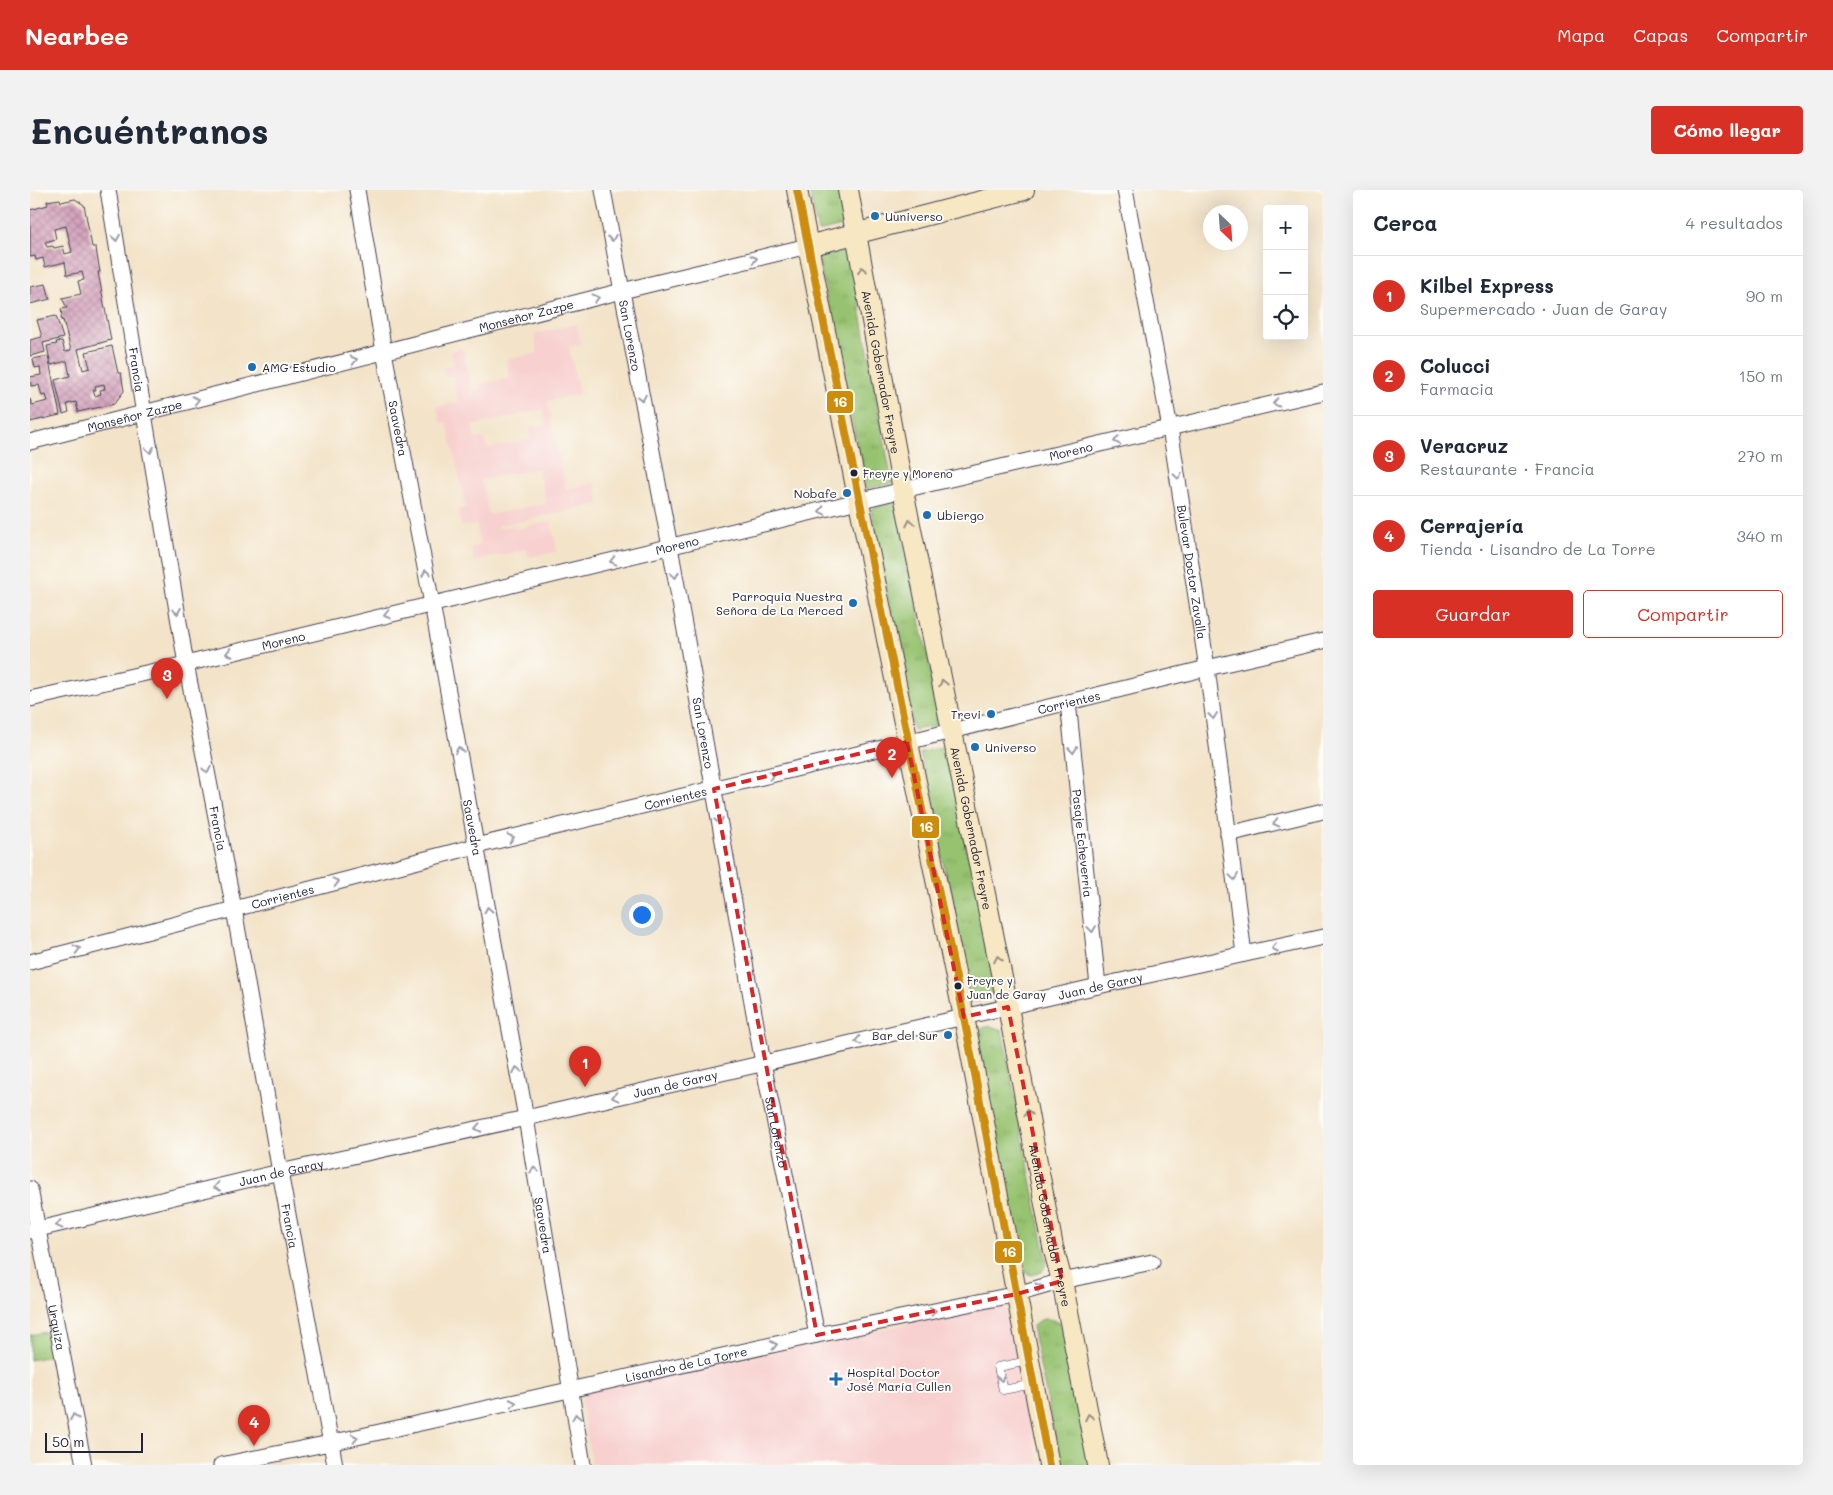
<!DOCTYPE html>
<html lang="es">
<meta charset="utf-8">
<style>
body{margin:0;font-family:Mali,sans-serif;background:#f2f2f3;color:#1f2937}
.controls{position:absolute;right:15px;top:15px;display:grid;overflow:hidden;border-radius:5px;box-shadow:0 5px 20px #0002}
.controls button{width:45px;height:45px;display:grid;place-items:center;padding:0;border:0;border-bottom:1px solid #e0e1e3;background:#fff;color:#1f2937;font:25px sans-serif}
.compass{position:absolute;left:1173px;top:15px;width:45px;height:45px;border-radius:50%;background:#fff;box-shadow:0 5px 20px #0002;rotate:155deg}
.scale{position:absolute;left:15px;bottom:12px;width:98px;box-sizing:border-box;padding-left:5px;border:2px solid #22223b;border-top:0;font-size:14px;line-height:18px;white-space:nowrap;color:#22223b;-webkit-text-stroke:4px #fdfcf7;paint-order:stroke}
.you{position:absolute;left:611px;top:724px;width:18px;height:18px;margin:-12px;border:4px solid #fff;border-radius:50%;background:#1a73e8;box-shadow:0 0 0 8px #1a73e833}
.badge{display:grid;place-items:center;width:32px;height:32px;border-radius:50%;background:#d93025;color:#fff;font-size:16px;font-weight:700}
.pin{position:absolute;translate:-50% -41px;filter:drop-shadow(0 1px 2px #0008)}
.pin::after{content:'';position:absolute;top:26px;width:18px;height:15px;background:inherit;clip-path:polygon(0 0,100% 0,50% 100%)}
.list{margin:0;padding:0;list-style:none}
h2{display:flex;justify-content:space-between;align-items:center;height:65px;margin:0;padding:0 20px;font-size:21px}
h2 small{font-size:16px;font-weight:400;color:#747a83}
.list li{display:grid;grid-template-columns:32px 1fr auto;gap:15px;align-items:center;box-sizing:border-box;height:80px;padding:0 20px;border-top:1px solid #e0e1e3}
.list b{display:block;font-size:19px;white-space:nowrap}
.list p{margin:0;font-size:16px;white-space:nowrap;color:#747a83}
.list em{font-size:16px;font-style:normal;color:#747a83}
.actions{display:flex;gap:10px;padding:15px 20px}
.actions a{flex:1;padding:11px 0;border:1px solid #d93025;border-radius:5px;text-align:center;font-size:18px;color:#d93025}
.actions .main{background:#d93025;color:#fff}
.icon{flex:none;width:28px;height:28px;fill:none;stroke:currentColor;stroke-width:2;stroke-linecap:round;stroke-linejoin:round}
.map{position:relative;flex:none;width:1293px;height:1275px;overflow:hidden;border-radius:5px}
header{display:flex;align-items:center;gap:30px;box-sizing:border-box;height:70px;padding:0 25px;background:#d93025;color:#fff}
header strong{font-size:24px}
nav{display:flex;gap:28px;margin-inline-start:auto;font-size:18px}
.intro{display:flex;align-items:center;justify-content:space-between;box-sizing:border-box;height:120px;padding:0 30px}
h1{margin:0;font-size:35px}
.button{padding:12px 22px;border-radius:5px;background:#d93025;color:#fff;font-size:18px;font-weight:700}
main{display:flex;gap:30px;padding:0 30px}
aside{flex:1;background:#fff;border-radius:5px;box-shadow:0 5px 20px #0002}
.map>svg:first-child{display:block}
.built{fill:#f7d0cf;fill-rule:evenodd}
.green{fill:#97c370;stroke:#5c7256}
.park{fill:url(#park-tufts);stroke:#5c7256}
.building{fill:url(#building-cross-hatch);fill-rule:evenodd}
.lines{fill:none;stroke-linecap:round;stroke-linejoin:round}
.lane-casing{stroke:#413f50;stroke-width:9}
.street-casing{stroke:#413f50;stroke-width:17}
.secondary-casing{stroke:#413f50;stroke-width:22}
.lane{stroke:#fff;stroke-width:8}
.street{stroke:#fff;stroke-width:15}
.secondary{stroke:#f7e8c3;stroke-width:20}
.bus-1-casing{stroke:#fdfcf7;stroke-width:11}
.bus-1{stroke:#cc8c0c;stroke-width:8}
.oneway{stroke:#9c9ca7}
.oneway2{stroke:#978f86}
.marked{fill:none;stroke:#d62828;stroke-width:4;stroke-dasharray:10 6;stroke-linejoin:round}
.poi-dot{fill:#1f6fb2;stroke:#fdfcf7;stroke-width:2}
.bus-dot{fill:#22223b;stroke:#fdfcf7;stroke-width:2}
.labels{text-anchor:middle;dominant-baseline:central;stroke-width:4;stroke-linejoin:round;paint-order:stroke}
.bus-label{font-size:11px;fill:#22223b;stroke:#fdfcf7;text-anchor:start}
.poi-label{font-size:12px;fill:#22223b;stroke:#fdfcf7;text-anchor:start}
.street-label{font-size:12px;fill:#22223b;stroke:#fdfcf7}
.line-badge{stroke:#fdfcf7;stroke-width:2}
.badge-label{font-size:14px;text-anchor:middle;font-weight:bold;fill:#fff}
</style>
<header>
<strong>Nearbee</strong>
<nav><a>Mapa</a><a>Capas</a><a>Compartir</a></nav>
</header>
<div class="intro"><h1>Encuéntranos</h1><a class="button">Cómo llegar</a></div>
<main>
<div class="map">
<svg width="1293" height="1275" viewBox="0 0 1293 1275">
<defs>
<pattern id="park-tufts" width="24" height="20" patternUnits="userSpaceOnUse" patternTransform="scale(1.25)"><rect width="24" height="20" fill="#97c370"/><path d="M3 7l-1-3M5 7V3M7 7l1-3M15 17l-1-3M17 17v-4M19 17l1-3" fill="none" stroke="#82a762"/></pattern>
<pattern id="building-cross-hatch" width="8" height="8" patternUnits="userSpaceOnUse" patternTransform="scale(1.25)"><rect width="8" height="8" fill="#d09ab6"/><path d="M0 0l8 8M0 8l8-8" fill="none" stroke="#a87d95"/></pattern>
</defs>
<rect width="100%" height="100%" fill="#fdfcf7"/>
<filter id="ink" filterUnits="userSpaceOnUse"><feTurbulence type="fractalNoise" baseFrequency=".02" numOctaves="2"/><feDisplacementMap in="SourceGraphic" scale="10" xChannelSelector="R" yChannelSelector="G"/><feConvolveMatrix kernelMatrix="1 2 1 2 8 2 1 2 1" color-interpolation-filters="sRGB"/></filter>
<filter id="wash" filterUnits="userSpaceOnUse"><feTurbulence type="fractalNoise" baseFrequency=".0096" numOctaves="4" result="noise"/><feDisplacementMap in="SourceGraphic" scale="20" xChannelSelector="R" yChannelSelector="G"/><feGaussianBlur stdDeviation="1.12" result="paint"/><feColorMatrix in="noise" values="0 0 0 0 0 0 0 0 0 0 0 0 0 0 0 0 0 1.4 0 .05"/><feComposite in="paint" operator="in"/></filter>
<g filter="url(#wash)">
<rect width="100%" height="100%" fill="#f3e3c8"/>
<g class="built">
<path d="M 547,134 L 551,154 L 539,157 L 549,204 L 517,211 L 536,299 L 565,293 L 569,314 L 467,336 L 468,339 L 485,335 L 486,339 L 521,331 L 527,361 L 499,367 L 497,359 L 444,371 L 441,357 L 450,355 L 446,335 L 431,337 L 428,320 L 436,317 L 417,232 L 411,233 L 407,217 L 429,212 L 423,186 L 415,187 L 413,177 L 424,174 L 421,161 L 433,158 L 442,201 L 450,200 L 449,194 L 480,188 L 476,170 L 508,163 L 504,144 ZM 513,219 L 516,234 L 499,238 L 501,249 L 457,259 L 454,247 L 445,249 L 442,236 ZM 508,278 L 516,313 L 459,325 L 451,290 Z"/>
<path d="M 966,1115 L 977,1121 L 1009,1275 L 562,1275 L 551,1211 L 557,1202 Z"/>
</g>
<path class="green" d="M 16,1142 L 21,1166 L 0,1170 L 0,1145 Z"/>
<g class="park">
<path d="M 779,0 L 809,0 L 815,35 L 788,42 Z"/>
<path d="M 819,57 L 862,293 L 836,299 L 788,64 Z"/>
<path d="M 865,311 L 912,535 L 883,540 L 841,319 Z"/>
<path d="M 915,556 L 968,803 L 943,812 L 890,563 Z"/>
<path d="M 960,836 L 972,840 L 1017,1072 L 1012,1082 L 1002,1085 L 990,1081 L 945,847 L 953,838 Z"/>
<path d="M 1013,1129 C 1022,1129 1027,1130 1032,1137 L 1062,1275 L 1031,1275 L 1002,1137 L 1006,1133 Z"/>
</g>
<g id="blocks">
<g class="building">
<path d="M 30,9 L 31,12 L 45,9 L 54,15 L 62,57 L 66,57 L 67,65 L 70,82 L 68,82 L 81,150 L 48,159 L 53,180 L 60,178 L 56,162 L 82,156 L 88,183 L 91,183 L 94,201 L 84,214 L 48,222 L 46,212 L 37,214 L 39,222 L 33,224 L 25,190 L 40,186 L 37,171 L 21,175 L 17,156 L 27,154 L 26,152 L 32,151 L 35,162 L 41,160 L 33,130 L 32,131 L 31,127 L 32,126 L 31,119 L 37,118 L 32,108 L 51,104 L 48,91 L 54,90 L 52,82 L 37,85 L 35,72 L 15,77 L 13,68 L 6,70 L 5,66 L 0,67 L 0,20 L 18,15 L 17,11 ZM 36,36 L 42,62 L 35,64 L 33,56 L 24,58 L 23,56 L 17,57 L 15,52 L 26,49 L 24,39 ZM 74,194 L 75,199 L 70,200 L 71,204 L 65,206 L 63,200 L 66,200 L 65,196 Z"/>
<path d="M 16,94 L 20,109 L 0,114 L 0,97 Z"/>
<path d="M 26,126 L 33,148 L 13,153 L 15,162 L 0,166 L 0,150 L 12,147 L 7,130 Z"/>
<path d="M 18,166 L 30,225 L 0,232 L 0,209 L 2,215 L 18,211 L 16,205 L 12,206 L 9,195 L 1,196 L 0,187 L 11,185 L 10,177 L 5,178 L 3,169 Z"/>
</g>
</g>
</g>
<g filter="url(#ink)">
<use href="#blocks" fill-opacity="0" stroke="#413f50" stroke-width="1"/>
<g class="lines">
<defs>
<path id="lane" d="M 998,1171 L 968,1177 L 973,1200 L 1003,1194"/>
<g id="street">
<path id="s1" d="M 78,0 L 114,224 L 156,474 L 204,719 L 250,982 L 305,1275"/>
<path id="s2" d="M 327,0 L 354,162 L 402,414 L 496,928 L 553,1275"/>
<path id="s3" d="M 573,0 L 640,357 L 733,873 L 787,1145"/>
<path id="s4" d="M 1095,0 L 1140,238 L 1177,478 L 1214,764"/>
<path id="s5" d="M 0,252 L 592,101 L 778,56"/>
<path id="s6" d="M 0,509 L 156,474 L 873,300 L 1293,202"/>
<path id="s7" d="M 1038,512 L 1068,796"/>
<path d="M 1198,644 L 1293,621"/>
<path id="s8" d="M 0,772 L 446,656 L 877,552 L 1177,478 L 1293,451"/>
<path id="s9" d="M 0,999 L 54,1275"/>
<path id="s10" d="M 0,1041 L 250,982 L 496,928 L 1068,796 L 1293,747"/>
<path id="s11" d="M 191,1275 L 300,1253 L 787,1145 L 987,1104 L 1032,1091 L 1122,1072"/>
</g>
<g id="secondary">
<path d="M 767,0 L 829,312 L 934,827 L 1019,1275"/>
<path id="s12" d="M 818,0 L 873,300 L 978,817 L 1023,1057 L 1032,1091 L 1068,1275"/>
<path d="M 778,56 L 994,0"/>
</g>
</defs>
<use href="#lane" class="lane-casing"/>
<use href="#street" class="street-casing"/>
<use href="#secondary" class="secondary-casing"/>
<use href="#lane" class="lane"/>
<use href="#street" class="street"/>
<use href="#secondary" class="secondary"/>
<defs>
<path id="bus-1" d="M 767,0 L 934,827 L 1019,1275"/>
</defs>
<use href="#bus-1" class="bus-1-casing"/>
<use href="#bus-1" class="bus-1"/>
</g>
<defs><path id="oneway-chevron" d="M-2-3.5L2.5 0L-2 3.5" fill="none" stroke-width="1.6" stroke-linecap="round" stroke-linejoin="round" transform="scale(1.25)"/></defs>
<g class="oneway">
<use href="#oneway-chevron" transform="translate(86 48) rotate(81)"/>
<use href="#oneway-chevron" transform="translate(582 48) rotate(80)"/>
<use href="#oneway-chevron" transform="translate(724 69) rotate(-14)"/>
<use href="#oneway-chevron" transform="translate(566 108) rotate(-14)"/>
<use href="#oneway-chevron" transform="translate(324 170) rotate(-14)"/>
<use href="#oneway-chevron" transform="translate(612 208) rotate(79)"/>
<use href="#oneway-chevron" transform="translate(166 210) rotate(-14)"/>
<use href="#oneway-chevron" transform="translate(1246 213) rotate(167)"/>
<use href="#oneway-chevron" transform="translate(1087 251) rotate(167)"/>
<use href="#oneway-chevron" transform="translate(120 260) rotate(80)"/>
<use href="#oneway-chevron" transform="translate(1148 286) rotate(81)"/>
<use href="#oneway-chevron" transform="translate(792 321) rotate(167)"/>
<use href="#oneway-chevron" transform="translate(583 371) rotate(166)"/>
<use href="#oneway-chevron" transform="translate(396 383) rotate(-101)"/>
<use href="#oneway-chevron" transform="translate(645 385) rotate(80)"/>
<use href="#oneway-chevron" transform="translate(147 421) rotate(80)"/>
<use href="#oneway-chevron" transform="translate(357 425) rotate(166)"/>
<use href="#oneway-chevron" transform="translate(199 463) rotate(166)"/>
<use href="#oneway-chevron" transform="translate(1183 526) rotate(83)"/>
<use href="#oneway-chevron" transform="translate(429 560) rotate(-100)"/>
<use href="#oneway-chevron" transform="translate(1043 560) rotate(84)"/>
<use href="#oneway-chevron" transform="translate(177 580) rotate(79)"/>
<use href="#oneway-chevron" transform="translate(741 585) rotate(-13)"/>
<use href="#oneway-chevron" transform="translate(689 631) rotate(80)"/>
<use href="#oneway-chevron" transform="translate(1246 633) rotate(166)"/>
<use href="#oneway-chevron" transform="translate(481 648) rotate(-14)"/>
<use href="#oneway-chevron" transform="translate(1204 687) rotate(82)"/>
<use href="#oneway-chevron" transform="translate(306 692) rotate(-15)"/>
<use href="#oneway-chevron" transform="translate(458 720) rotate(-100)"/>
<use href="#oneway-chevron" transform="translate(1062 739) rotate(84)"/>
<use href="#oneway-chevron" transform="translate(1245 758) rotate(168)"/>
<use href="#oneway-chevron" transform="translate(47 759) rotate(-14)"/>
<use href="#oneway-chevron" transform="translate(828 851) rotate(167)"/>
<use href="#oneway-chevron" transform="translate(487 880) rotate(-100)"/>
<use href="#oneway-chevron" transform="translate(585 907) rotate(167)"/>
<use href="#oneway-chevron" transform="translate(448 938) rotate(168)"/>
<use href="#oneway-chevron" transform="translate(504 980) rotate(-100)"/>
<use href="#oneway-chevron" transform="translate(187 997) rotate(167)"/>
<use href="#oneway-chevron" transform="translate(29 1035) rotate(167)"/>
<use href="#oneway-chevron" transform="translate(1009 1097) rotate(-17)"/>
<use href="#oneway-chevron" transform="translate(903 1121) rotate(-12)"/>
<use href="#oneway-chevron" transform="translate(744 1155) rotate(-12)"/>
<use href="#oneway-chevron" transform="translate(971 1188) rotate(78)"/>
<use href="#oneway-chevron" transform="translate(483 1213) rotate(-12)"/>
<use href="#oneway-chevron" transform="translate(44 1227) rotate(-101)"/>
<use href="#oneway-chevron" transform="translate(546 1227) rotate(-99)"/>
<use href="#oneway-chevron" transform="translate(325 1248) rotate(-12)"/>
</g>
<g class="oneway2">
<use href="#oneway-chevron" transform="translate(832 80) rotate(-101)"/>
<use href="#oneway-chevron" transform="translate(880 333) rotate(-102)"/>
<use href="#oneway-chevron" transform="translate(913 493) rotate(-102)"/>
<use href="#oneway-chevron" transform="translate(968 769) rotate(-101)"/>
<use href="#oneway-chevron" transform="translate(998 923) rotate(-101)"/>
<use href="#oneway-chevron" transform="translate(1059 1227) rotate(-101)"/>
</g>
</g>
<path class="marked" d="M 877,552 L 934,827 L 978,817 L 1032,1091 L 987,1104 L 787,1145 L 684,599 Z"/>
<g class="poi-dot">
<circle cx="845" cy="26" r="5"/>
<circle cx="222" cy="177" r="5"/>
<circle cx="817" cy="303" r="5"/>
<circle cx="897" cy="325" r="5"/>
<circle cx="823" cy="413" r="5"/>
<circle cx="961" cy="524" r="5"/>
<circle cx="945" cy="557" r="5"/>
<circle cx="918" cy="845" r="5"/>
<path d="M803.5 1181.5h5v5h5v5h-5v5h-5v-5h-5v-5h5z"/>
</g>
<g class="bus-dot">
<circle cx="824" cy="283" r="4.5"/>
<circle cx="928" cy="796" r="4.5"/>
</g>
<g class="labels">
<g class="bus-label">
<text x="833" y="283">Freyre y Moreno</text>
<text x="937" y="790">Freyre y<tspan x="937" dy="14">Juan de Garay</tspan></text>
</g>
<g class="poi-label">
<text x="855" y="26">Uuniverso</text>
<text x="232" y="177">AMG Estudio</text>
<text x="807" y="303" text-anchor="end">Nobafe</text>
<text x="907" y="325">Ubiergo</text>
<text x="813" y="406" text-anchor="end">Parroquia Nuestra<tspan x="813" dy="14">Señora de La Merced</tspan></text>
<text x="951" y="524" text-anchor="end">Trevi</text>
<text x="955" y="557">Universo</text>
<text x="908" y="845" text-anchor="end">Bar del Sur</text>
<text x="817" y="1182">Hospital Doctor<tspan x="817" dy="14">José María Cullen</tspan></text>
</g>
<g class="street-label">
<text stroke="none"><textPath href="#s5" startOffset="512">Monseñor Zazpe</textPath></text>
<text stroke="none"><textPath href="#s3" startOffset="148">San Lorenzo</textPath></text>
<text stroke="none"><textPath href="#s1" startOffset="182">Francia</textPath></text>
<text stroke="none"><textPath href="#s12" startOffset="185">Avenida Gobernador Freyre</textPath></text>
<text stroke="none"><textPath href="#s5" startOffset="108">Monseñor Zazpe</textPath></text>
<text stroke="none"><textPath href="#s2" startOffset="242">Saavedra</textPath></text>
<text stroke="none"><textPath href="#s6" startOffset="1070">Moreno</textPath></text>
<text stroke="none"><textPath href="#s6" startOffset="665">Moreno</textPath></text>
<text stroke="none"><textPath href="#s4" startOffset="388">Bulevar Doctor Zavalla</textPath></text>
<text stroke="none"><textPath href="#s6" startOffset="260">Moreno</textPath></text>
<text stroke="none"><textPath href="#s8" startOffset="1071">Corrientes</textPath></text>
<text stroke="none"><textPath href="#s3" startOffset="552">San Lorenzo</textPath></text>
<text stroke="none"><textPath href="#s8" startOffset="666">Corrientes</textPath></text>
<text stroke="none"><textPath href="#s2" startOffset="648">Saavedra</textPath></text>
<text stroke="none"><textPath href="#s1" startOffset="648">Francia</textPath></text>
<text stroke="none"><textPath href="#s12" startOffset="650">Avenida Gobernador Freyre</textPath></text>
<text stroke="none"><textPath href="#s7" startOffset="142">Pasaje Echeverría</textPath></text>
<text stroke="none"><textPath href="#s8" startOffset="261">Corrientes</textPath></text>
<text stroke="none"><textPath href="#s10" startOffset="1098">Juan de Garay</textPath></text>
<text stroke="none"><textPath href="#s10" startOffset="662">Juan de Garay</textPath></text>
<text stroke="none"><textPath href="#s3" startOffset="958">San Lorenzo</textPath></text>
<text stroke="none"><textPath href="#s10" startOffset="258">Juan de Garay</textPath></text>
<text stroke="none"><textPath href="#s12" startOffset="1055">Avenida Gobernador Freyre</textPath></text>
<text stroke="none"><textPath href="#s2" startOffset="1052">Saavedra</textPath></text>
<text stroke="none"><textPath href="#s1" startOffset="1052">Francia</textPath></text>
<text stroke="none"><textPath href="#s9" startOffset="141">Urquiza</textPath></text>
<text stroke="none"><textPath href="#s11" startOffset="476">Lisandro de La Torre</textPath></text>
</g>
</g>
<g class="line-badge">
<rect x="796" y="200" width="28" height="24" rx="5" fill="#cc8c0c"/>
<rect x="881" y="625" width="29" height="24" rx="5" fill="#cc8c0c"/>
<rect x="964" y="1050" width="29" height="24" rx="5" fill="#cc8c0c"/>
</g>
<g class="badge-label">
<text x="810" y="217">16</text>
<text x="896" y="642">16</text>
<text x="979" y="1067">16</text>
</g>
</svg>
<div class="controls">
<button>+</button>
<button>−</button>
<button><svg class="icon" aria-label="locate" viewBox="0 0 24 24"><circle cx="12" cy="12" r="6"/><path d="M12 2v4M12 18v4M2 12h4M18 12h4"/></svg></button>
</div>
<svg class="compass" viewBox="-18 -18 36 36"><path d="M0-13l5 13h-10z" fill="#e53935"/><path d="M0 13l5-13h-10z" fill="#747a83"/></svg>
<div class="scale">50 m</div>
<div class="you"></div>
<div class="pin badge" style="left:555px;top:897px">1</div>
<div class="pin badge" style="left:862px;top:588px">2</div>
<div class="pin badge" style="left:137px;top:509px">3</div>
<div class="pin badge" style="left:224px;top:1256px">4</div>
</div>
<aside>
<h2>Cerca<small>4 resultados</small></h2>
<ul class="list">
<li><span class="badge">1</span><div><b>Kilbel Express</b><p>Supermercado · Juan de Garay</p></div><em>90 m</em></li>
<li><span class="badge">2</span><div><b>Colucci</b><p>Farmacia</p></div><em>150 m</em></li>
<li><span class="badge">3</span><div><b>Veracruz</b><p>Restaurante · Francia</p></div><em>270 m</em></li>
<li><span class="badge">4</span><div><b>Cerrajería</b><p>Tienda · Lisandro de La Torre</p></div><em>340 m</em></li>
</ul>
<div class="actions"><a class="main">Guardar</a><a>Compartir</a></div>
</aside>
</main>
